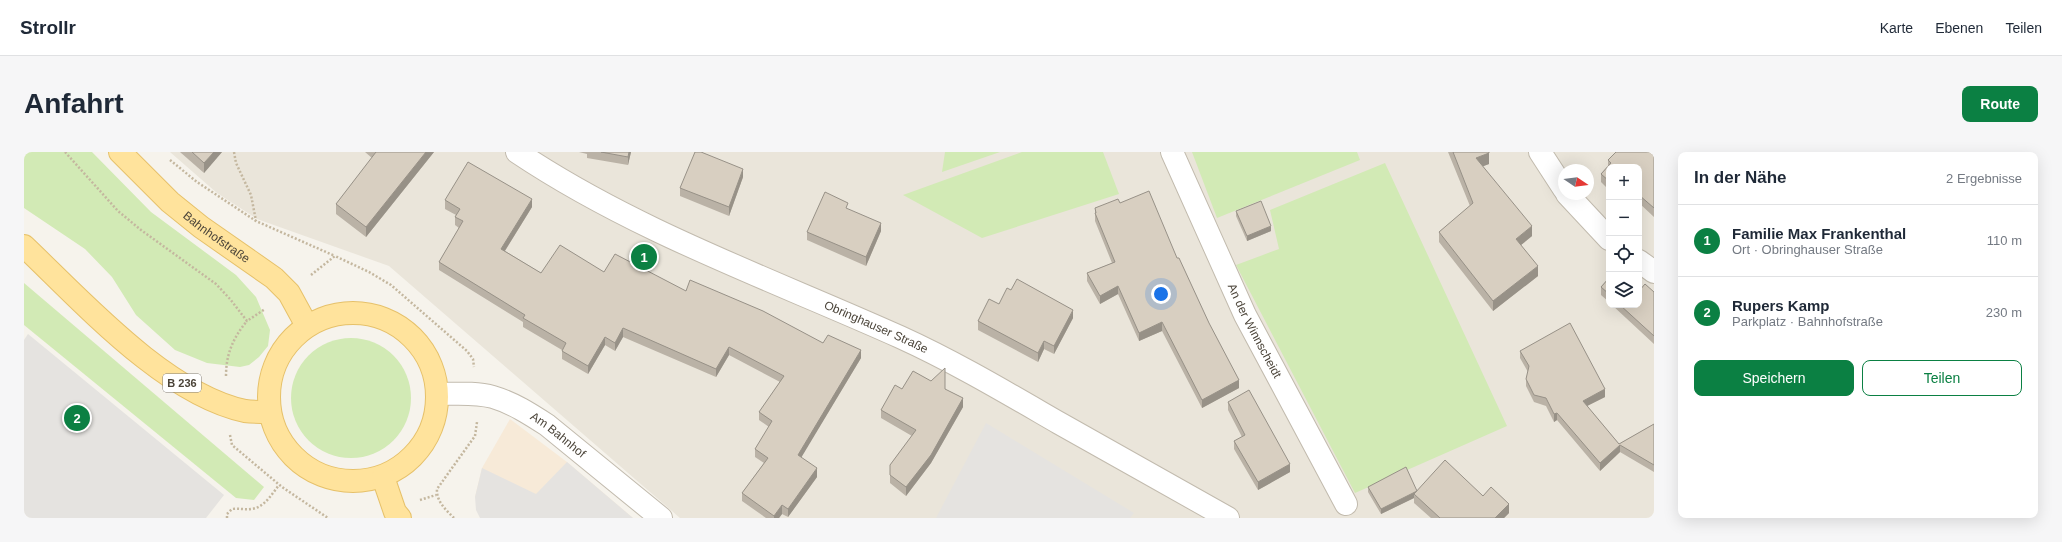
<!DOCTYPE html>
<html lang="de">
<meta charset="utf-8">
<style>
body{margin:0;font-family:Arial,sans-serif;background:#f6f6f7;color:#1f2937}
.controls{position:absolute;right:12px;top:12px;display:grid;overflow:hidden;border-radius:8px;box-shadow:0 4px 16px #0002}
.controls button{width:36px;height:36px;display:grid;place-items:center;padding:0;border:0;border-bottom:1px solid #e0e1e3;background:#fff;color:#1f2937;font:20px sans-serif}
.compass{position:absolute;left:1534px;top:12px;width:36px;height:36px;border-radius:50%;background:#fff;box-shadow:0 4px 16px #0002;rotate:103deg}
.you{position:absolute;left:1137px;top:142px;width:14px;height:14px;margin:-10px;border:3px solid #fff;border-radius:50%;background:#1a73e8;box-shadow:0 0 0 6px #1a73e833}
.badge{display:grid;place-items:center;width:26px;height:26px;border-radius:50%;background:#0b8043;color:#fff;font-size:13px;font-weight:700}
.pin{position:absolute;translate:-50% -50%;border:2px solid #fff;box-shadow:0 1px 4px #0006}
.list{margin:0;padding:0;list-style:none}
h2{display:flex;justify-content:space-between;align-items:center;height:52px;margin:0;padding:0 16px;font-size:17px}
h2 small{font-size:13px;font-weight:400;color:#747a83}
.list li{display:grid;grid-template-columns:26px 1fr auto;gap:12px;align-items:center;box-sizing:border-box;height:72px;padding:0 16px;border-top:1px solid #e0e1e3}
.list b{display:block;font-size:15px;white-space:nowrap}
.list p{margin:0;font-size:13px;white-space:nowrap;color:#747a83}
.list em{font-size:13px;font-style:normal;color:#747a83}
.actions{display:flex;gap:8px;padding:12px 16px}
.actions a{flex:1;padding:9px 0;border:1px solid #0b8043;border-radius:8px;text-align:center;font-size:14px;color:#0b8043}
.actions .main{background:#0b8043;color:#fff}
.icon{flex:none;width:22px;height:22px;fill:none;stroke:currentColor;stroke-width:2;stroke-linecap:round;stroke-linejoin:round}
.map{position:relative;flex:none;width:1630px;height:366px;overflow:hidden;border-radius:8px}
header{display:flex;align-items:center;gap:24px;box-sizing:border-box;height:56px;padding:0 20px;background:#fff;border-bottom:1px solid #e0e1e3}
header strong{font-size:19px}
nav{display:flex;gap:22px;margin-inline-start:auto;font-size:14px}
.intro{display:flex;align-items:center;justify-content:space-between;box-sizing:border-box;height:96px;padding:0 24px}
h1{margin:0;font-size:28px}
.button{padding:10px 18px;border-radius:8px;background:#0b8043;color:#fff;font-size:14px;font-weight:700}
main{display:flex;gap:24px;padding:0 24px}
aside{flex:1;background:#fff;border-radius:8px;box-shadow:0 4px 16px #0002}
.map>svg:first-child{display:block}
.residential{fill:#eae5da;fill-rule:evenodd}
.commercial{fill:#f7ead8}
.green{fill:#d2eab5}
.parking{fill:#e5e3e0}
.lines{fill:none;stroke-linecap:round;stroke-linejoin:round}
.minor-casing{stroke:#c2bbae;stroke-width:24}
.major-casing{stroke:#e6c16a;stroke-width:24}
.path{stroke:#c4b79f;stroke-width:2.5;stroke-dasharray:2 2;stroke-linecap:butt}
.minor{stroke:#fff;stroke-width:22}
.major{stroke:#ffe39c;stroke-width:22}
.wall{fill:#bab2a6}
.shaded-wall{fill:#979187}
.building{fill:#d8cfc1;stroke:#979187}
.labels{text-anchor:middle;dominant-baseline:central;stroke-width:3.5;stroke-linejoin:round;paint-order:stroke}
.shield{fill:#fff;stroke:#817c74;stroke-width:1}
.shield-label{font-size:11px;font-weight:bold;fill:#4b4439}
.street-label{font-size:12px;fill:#4b4439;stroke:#fff}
</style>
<header>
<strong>Strollr</strong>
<nav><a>Karte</a><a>Ebenen</a><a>Teilen</a></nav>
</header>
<div class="intro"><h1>Anfahrt</h1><a class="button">Route</a></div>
<main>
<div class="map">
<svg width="1630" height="366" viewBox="0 0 1630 366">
<rect width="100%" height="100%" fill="#f6f3ec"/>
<path class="residential" d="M 146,0 L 1630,0 L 1630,366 L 656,366 L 365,114 L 233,67 L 193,41 ZM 1585,15 L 1615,15 L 1615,153 L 1585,153 ZM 1540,18 L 1564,18 L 1564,42 L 1540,42 Z"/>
<path class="commercial" d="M 486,267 L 543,310 L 609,366 L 451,345 L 458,316 Z"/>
<g class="green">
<path d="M 0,0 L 68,0 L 127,60 L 212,123 L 232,145 L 246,178 L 244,194 L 235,205 L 225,213 L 216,215 L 183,211 L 151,198 L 112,163 L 88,125 L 61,97 L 0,56 Z"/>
<path d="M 921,0 L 976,0 L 918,20 Z"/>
<path d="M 998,0 L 1079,0 L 1095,42 L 958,86 L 879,43 Z"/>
<path d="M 1168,0 L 1333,0 L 1336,8 L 1193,66 Z"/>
<path d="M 1361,11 L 1483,274 L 1331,341 L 1212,113 L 1255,97 L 1246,58 Z"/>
<path d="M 0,131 L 240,335 L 230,348 L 212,346 L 0,173 Z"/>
<circle cx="327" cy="246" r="60"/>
</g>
<g class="parking">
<path d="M 4,182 L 200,343 L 182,366 L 0,366 L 0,188 Z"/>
<path d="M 962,271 L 1110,361 L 1106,366 L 912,366 Z"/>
<path d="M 543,310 L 609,366 L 456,366 L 452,358 L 451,345 L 458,316 L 512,342 Z"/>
</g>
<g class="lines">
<defs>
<g id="minor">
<path id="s1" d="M 493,0 C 611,79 747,127 876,185 C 931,210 983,241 1035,271 C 1091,303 1148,334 1204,366"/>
<path id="s2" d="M 1148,0 L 1221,163 L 1322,352"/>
<path d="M 1516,0 L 1540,37"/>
<path d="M 1543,42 L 1585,87"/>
<path d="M 1615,109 L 1630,120"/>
<path id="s3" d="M 413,242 C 431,242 451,240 469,245 C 489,251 506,262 523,273 L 637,366"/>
</g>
<g id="major">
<path id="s4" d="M 96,0 L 146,50 L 177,75 L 250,126 L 265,141 L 283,174"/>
<path d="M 0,94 C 58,149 141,242 221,259 C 229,260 237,260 245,260"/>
<circle cx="329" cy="245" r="84"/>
<path d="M 359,325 L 371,360 L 376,366"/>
</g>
</defs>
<use href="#minor" class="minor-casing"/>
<use href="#major" class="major-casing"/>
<g class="path">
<path d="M 41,0 L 94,59 L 117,78 L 192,132 L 206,147 L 223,169 L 241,157"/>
<path d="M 210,0 L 212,11 L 227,43 L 232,69"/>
<path d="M 146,8 L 173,30 L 232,69 L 311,104"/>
<path d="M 287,123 L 311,104 L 345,120 L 367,133 L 443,199 L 449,207 L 450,215"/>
<path d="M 202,224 C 202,202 209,186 223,169"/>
<path d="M 206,283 L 208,293 L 258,335 L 304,366"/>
<path d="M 396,348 L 412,343"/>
<path d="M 203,366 L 203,362 L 208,357 C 215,356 221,358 227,357 C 240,356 248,342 255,333"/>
<path d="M 430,366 C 422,358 412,349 413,337 L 451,284 L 453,270"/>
</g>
<use href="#minor" class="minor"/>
<use href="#major" class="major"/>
</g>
<g class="wall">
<path d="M 156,0 L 198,0 L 180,21 Z"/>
<path d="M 341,0 L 410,0 L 342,85 L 312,62 L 312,52 L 348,6 Z"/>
<path d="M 555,0 L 607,0 L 604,13 L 563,6 L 563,2 Z"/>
<path d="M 1424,0 L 1465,0 L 1465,12 L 1459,14 L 1508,84 L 1497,93 L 1514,124 L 1469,159 L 1415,90 L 1415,80 L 1446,54 Z"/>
<path d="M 1630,0 L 1630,65 L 1615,51 L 1615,15 L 1585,15 L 1585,38 L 1577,30 L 1577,22 L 1584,14 L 1584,8 Z"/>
<path d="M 719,25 L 705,64 L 656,44 L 656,36 Z"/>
<path d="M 421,48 L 508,55 L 481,99 L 517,121 L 580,120 L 662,139 L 799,191 L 837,206 L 777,305 L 793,325 L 764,365 L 758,362 L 755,366 L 742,366 L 718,349 L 718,341 L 740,311 L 731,305 L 731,297 L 745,275 L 735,268 L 735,260 L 756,230 L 705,203 L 692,225 L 599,185 L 591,199 L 581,193 L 564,222 L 538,207 L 538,198 L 499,175 L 499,170 L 415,118 L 415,110 L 435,76 L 431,73 L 431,65 L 432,63 L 421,57 Z"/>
<path d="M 1096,51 L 1153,106 L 1215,236 L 1178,256 L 1138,179 L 1115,189 L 1094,142 L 1076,152 L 1063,129 L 1063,121 L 1088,111 L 1071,69 L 1071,56 Z"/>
<path d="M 824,57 L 857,79 L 842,114 L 783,88 L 783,80 Z"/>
<path d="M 1212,59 L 1247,79 L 1223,89 L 1212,64 Z"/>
<path d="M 1585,126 L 1585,150 L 1577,143 L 1577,135 Z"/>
<path d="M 987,138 L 1049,166 L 1030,202 L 1020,197 L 1014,210 L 954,178 L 954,169 L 975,152 Z"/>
<path d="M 1630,140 L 1630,192 L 1588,153 L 1615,153 Z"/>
<path d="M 1496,199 L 1581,245 L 1563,254 L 1595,292 L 1630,272 L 1630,320 L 1596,300 L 1576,319 L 1533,268 L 1530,270 L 1522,254 L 1510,250 L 1502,234 L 1502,227 L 1504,220 L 1496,206 Z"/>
<path d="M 878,237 L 921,237 L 939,255 L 907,311 L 882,344 L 866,331 L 866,313 L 888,284 L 857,266 L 857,258 Z"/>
<path d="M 1204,250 L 1266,320 L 1234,338 L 1210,297 L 1210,289 L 1218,285 L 1204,258 Z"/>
<path d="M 1344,335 L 1459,344 L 1485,361 L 1480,366 L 1407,366 L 1390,351 L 1390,346 L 1357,362 L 1344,340 Z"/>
</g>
<g class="shaded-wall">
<path d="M 190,0 L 198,0 L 180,21 L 180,11 Z"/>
<path d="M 402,0 L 410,0 L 342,85 L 342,75 Z"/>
<path d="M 605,0 L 607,0 L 604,13 L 604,5 Z"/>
<path d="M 1465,1 L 1465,12 L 1452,17 L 1452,6 Z"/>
<path d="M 719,17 L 719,25 L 705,64 L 705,55 Z"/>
<path d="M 508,47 L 508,55 L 477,105 L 477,97 Z"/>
<path d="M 857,71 L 857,79 L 842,114 L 842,105 Z"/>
<path d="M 1247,74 L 1247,79 L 1223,89 L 1223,84 Z"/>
<path d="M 1508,74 L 1508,84 L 1492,97 L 1492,87 Z"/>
<path d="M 1514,114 L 1514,124 L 1469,159 L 1469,149 Z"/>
<path d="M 1094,134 L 1094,142 L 1076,152 L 1076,144 Z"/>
<path d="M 1049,158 L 1049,166 L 1030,202 L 1030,194 Z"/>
<path d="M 1138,170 L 1138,179 L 1115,189 L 1115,181 Z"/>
<path d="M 599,176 L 599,185 L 591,199 L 591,191 Z"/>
<path d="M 581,185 L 581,193 L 564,222 L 564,214 Z"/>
<path d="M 1020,189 L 1020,197 L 1014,210 L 1014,201 Z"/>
<path d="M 705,195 L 705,203 L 692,225 L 692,217 Z"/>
<path d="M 837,198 L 837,206 L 774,311 L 774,303 Z"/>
<path d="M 1215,228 L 1215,236 L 1178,256 L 1178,248 Z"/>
<path d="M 1581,237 L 1581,245 L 1559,256 L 1559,249 Z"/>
<path d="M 939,246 L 939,255 L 907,311 L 882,344 L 882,335 Z"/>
<path d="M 1533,261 L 1533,268 L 1530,270 L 1530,262 Z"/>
<path d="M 1596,293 L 1596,300 L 1576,319 L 1576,311 Z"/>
<path d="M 1266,312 L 1266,320 L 1234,338 L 1234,330 Z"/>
<path d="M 793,316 L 793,325 L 764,365 L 764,357 Z"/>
<path d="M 1393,339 L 1390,342 L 1390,346 L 1357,362 L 1357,357 Z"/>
<path d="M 1485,352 L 1485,361 L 1480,366 L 1471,366 Z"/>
<path d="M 758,353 L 758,362 L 755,366 L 750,366 L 750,364 Z"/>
</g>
<g class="building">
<path d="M 168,0 L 190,0 L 180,11 Z"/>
<path d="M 352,0 L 402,0 L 342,75 L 312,52 Z"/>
<path d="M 577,0 L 605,0 L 604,5 Z"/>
<path d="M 671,0 L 677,0 L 719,17 L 705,55 L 656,36 Z"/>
<path d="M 1429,0 L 1465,0 L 1465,1 L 1452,6 L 1508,74 L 1492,87 L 1514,114 L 1469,149 L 1415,80 L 1449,51 Z"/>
<path d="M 1592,0 L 1630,0 L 1630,56 L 1615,43 L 1615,15 L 1585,15 L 1585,29 L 1577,22 L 1587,11 L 1584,8 Z"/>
<path d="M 444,10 L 508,47 L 477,97 L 517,121 L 536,93 L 580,120 L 591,102 L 662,139 L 666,128 L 739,159 L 799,191 L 804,183 L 837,198 L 774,303 L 793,316 L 764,357 L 758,353 L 750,364 L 718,341 L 744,306 L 731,297 L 748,269 L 735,260 L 760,224 L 705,195 L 692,217 L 599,176 L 591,191 L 581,185 L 564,214 L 538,199 L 542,191 L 499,166 L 501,163 L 415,110 L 439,69 L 431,65 L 436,57 L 421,48 Z"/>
<path d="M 1125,39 L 1153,106 L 1155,106 L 1185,171 L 1215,228 L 1178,248 L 1138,170 L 1115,181 L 1094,134 L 1076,144 L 1063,121 L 1091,110 L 1071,61 L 1072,61 L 1071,56 L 1094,47 L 1096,51 Z"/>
<path d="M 801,40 L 824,51 L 822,56 L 857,71 L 842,105 L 783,80 Z"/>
<path d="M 1237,49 L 1247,74 L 1223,84 L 1212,59 Z"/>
<path d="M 1585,126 L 1585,142 L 1577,135 Z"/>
<path d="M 993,127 L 1049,158 L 1030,194 L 1020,189 L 1014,201 L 954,169 L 965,147 L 975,152 L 983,136 L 987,138 Z"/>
<path d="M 1621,132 L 1630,140 L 1630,184 L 1596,153 L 1615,153 L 1615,139 Z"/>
<path d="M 1546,171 L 1581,237 L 1559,249 L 1595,292 L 1630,272 L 1630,313 L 1596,293 L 1576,311 L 1533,261 L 1530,262 L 1522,246 L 1510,243 L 1502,227 L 1505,214 L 1496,199 Z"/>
<path d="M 921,216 L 921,237 L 939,246 L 907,303 L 882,335 L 866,323 L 866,313 L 892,278 L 857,258 L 871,233 L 878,237 L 889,219 L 907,229 Z"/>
<path d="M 1225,238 L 1266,312 L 1234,330 L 1210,289 L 1221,283 L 1204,250 Z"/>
<path d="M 1421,308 L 1459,344 L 1467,335 L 1485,352 L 1471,366 L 1416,366 L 1390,342 Z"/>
<path d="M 1382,315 L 1393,339 L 1357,357 L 1344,335 Z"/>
</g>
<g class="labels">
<rect class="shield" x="139" y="222" width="38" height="18" rx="3"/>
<g class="shield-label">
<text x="158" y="231">B 236</text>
</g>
<g class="street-label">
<text stroke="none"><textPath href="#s4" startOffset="129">Bahnhofstraße</textPath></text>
<text stroke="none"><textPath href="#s1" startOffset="400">Obringhauser Straße</textPath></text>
<text stroke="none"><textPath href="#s2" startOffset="197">An der Winnscheidt</textPath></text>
<text stroke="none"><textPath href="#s3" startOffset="132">Am Bahnhof</textPath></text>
</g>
</g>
</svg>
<div class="controls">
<button>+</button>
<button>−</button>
<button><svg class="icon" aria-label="locate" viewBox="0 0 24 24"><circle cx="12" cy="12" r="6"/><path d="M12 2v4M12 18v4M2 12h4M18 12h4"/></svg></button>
<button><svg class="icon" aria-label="layers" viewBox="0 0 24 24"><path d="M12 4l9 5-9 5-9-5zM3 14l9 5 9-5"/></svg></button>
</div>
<svg class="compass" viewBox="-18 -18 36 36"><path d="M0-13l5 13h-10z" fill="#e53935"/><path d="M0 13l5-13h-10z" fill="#747a83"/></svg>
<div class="you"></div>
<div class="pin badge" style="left:620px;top:105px">1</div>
<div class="pin badge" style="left:53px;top:266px">2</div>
</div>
<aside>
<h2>In der Nähe<small>2 Ergebnisse</small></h2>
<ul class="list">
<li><span class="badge">1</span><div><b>Familie Max Frankenthal</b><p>Ort · Obringhauser Straße</p></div><em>110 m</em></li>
<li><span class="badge">2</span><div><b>Rupers Kamp</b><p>Parkplatz · Bahnhofstraße</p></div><em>230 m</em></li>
</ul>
<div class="actions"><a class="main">Speichern</a><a>Teilen</a></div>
</aside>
</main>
